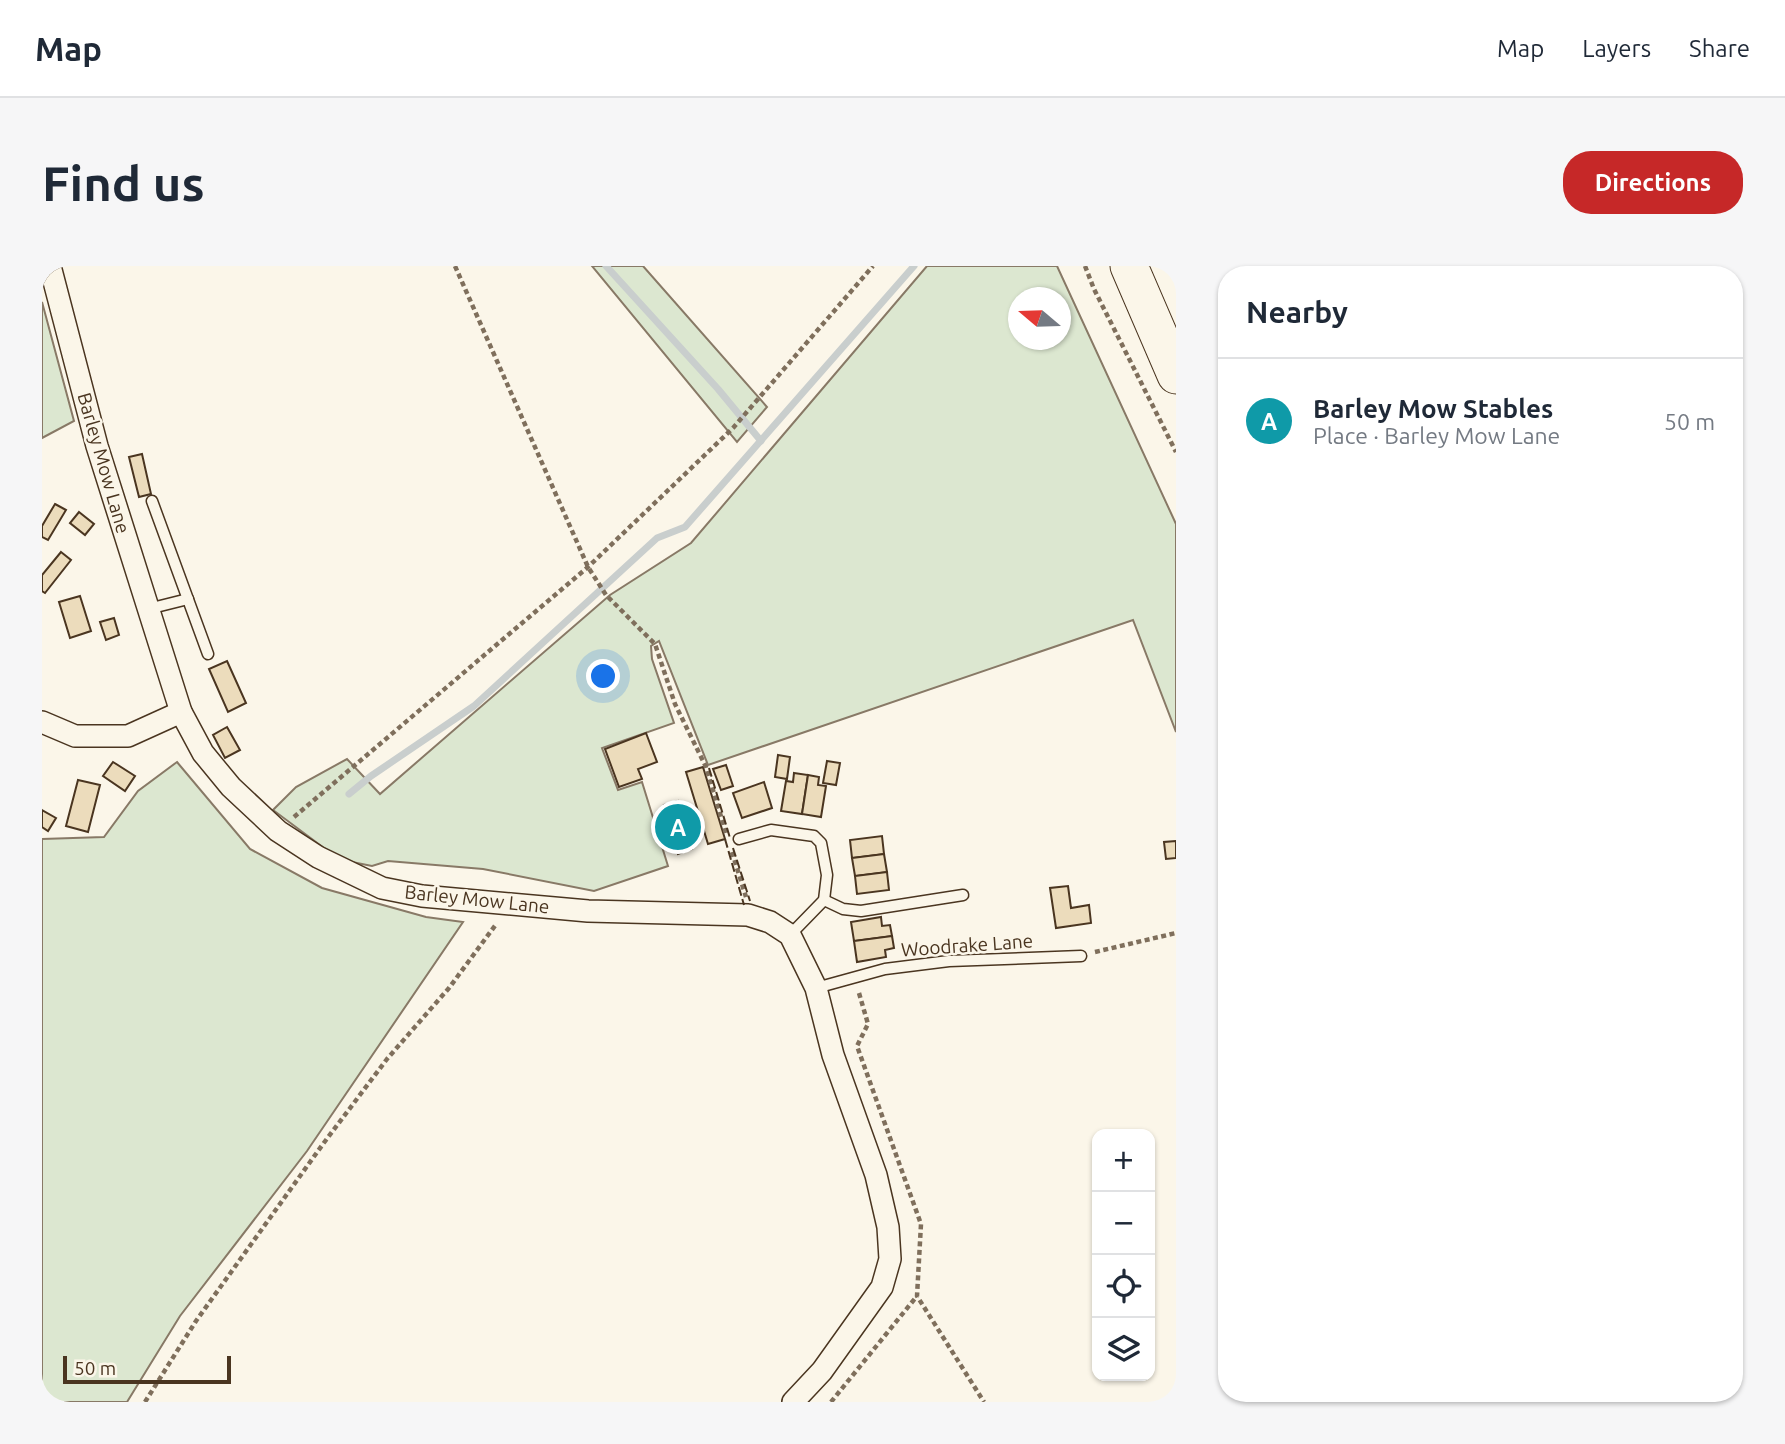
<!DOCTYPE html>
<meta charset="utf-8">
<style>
body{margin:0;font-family:Ubuntu,sans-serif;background:#f6f6f7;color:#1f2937}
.controls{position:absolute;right:21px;bottom:21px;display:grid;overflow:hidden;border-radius:14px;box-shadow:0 2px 5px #0004}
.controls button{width:63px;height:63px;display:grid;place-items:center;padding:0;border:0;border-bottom:2px solid #e0e1e3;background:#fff;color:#1f2937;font:35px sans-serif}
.compass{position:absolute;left:966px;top:21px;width:63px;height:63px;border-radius:50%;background:#fff;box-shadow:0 2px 5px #0004;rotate:289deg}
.scale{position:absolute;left:21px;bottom:18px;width:168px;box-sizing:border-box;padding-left:7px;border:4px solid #4a3520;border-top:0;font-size:19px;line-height:24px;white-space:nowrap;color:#4a3520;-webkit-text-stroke:5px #fbf6e9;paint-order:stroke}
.you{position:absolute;left:562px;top:411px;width:24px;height:24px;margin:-18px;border:5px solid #fff;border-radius:50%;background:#1a73e8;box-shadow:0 0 0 10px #1a73e833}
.badge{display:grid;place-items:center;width:46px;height:46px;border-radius:50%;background:#c62828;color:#fff;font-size:23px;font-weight:700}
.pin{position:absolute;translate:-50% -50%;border:4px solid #fff;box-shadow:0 2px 7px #0006}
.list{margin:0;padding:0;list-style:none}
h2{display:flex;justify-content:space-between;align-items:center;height:91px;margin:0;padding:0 28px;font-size:30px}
h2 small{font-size:23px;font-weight:400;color:#747a83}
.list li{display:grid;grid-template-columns:46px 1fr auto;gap:21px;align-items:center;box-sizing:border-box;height:126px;padding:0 28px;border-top:2px solid #e0e1e3}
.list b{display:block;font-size:26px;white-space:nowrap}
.list p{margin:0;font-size:23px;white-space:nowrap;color:#747a83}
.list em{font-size:23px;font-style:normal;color:#747a83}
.icon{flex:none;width:38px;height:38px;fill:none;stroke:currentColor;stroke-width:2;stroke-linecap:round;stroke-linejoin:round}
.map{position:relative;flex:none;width:1134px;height:1136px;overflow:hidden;border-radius:28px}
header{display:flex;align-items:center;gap:42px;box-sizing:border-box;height:98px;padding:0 35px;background:#fff;border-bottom:2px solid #e0e1e3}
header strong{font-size:33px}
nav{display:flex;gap:38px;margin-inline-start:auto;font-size:24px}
.intro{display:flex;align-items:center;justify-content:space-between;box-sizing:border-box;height:168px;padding:0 42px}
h1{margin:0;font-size:49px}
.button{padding:18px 32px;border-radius:28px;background:#c62828;color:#fff;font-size:24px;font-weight:700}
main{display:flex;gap:42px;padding:0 42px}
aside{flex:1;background:#fff;border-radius:28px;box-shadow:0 2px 5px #0004}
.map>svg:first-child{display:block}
.green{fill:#dce7d0;stroke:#887966;stroke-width:2;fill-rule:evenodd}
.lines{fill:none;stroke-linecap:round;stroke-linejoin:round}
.stream{stroke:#c9cecd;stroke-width:7}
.building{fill:#ecdcbc;stroke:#4a3520;stroke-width:2}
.lane-casing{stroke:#4a3520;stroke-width:13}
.street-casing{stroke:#4a3520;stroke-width:24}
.highway-casing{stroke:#4a3520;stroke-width:39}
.path{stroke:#7f6f5c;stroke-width:4.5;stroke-dasharray:5 3.5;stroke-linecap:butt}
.lane{stroke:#fbf6e9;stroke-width:10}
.street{stroke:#fbf6e9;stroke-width:21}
.highway{stroke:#fbf6e9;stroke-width:37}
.fence{stroke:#4a3520;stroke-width:2;stroke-dasharray:9 3.5;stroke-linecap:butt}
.labels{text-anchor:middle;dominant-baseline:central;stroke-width:5;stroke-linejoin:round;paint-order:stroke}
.street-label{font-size:19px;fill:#4a3520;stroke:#fbf6e9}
</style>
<header>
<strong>Map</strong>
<nav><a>Map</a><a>Layers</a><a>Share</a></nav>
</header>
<div class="intro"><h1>Find us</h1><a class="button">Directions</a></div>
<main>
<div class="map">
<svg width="1134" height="1136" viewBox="0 0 1134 1136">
<rect width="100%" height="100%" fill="#fbf6e9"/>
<g class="green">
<path d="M 550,0 L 601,0 L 725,141 L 695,176 Z"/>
<path d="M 885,0 L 1015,0 L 1134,258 L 1134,466 L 1091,354 L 666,499 L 617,375 L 609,380 L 610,393 L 632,457 L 560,482 L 576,524 L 600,516 L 626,600 L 552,625 L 441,603 L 346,595 L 330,600 L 310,596 L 286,585 L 231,544 L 254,521 L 305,493 L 338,528 L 568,329 L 649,277 ZM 976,32 L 1018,32 L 1018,74 L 976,74 Z"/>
<path d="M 0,36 L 32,155 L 0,172 Z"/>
<path d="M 135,496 L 208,583 L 280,622 L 384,651 L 421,656 L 265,885 L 138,1050 L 85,1136 L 0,1136 L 0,573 L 62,571 L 96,525 Z"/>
</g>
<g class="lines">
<g class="stream">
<path d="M 564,0 L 676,123 L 719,175"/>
<path d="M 307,528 L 329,510 L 432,440 L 615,272 L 643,261 L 872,0"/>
</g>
</g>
<g class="building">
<path d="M 100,188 L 109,228 L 97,231 L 87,191 Z"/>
<path d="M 13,238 L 24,244 L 6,274 L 0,271 L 0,260 Z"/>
<path d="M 37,246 L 52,258 L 43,269 L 28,257 Z"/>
<path d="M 19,286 L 29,294 L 3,327 L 0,325 L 0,309 Z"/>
<path d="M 38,330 L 49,365 L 28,372 L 17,336 Z"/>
<path d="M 72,352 L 77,369 L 64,374 L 58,356 Z"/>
<path d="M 185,395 L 204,437 L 186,446 L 167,403 Z"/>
<path d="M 185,461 L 198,484 L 183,492 L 171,469 Z"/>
<path d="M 604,467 L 615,496 L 596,503 L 600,513 L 577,521 L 563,483 Z"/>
<path d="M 736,489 L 748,491 L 745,513 L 733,511 Z"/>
<path d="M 785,495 L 798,497 L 794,519 L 781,517 Z"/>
<path d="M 71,496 L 93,510 L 83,525 L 61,510 Z"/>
<path d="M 684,499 L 691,520 L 679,524 L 671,503 Z"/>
<path d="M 661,501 L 683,573 L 666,578 L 644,506 Z"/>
<path d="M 752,507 L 766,509 L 760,548 L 739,545 L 744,515 L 751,516 Z"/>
<path d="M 766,509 L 777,511 L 776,519 L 784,520 L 779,551 L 760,548 Z"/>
<path d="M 36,514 L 58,519 L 46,566 L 24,560 Z"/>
<path d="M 722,516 L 730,542 L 700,552 L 691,527 Z"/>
<path d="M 636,535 L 650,583 L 636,588 L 622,539 Z"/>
<path d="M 0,544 L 14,552 L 6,565 L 0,561 Z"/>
<path d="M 840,570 L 842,588 L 810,592 L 808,574 Z"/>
<path d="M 1134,575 L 1134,592 L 1124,593 L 1122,576 Z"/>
<path d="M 842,588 L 845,606 L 813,610 L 810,592 Z"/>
<path d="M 845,606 L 847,624 L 815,628 L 813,610 Z"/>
<path d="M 1026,620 L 1029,642 L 1047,639 L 1049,657 L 1014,662 L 1008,622 Z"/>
<path d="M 839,651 L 840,660 L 848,659 L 850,670 L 812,675 L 809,656 Z"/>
<path d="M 850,670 L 852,682 L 843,684 L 844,691 L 815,696 L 812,675 Z"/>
</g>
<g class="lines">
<defs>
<g id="lane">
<path d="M 110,235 L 166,388"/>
<path d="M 106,343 L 146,333"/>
<path d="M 697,573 L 729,564 L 772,570 L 779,577 L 785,609 L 782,634 L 748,669"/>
<path d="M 782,634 L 801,643 L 819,645 L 921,629"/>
<path d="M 774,722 L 843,703 L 907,695 L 1039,690"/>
</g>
<g id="street">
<path d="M 8,0 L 55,180 L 139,446 L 161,487 L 189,521 L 236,565 L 276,591 L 340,622 L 380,630 L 546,645 L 706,649 L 728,656 L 748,669 L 774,722 L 791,789 L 834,909 L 846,961 L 848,993 L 840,1021 L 780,1105 L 751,1136"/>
<path d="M 0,456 L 33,470 L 86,470 L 139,446"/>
</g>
<path id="highway" d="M 1087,0 L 1134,109"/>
</defs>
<use href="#lane" class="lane-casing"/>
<use href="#street" class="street-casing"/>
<use href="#highway" class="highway-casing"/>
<g class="path">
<path d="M 413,0 L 546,301 L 564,329 L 613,378 L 633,438 L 664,501 L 684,567"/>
<path d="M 1043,0 L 1052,23 L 1134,186"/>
<path d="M 252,551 L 546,301 L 691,162 L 831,0"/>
<path d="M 690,586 L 704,631"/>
<path d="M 1053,686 L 1134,667"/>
<path d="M 817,727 L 826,758 L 815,780 L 879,958 L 875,1030 L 942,1136"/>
<path d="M 103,1136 L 154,1055 L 281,878 L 345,793 L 407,722 L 455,657"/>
<path d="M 789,1136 L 875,1030"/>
</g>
<use href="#lane" class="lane"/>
<use href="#street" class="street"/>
<use href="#highway" class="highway"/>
<g class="fence">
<path d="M 667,502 L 688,572"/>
<path d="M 683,573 L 702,639"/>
<path d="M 691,582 L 708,635"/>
</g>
</g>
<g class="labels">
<g class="street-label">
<text transform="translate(62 197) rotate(74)">Barley Mow Lane</text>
<text transform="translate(435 633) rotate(6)">Barley Mow Lane</text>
<text transform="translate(925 679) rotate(-4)">Woodrake Lane</text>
</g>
</g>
</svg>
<div class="controls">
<button>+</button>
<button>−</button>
<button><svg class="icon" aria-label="locate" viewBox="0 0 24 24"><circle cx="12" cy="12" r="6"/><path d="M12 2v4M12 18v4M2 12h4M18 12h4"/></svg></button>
<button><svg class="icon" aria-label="layers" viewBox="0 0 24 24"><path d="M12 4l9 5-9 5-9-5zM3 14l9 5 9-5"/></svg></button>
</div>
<svg class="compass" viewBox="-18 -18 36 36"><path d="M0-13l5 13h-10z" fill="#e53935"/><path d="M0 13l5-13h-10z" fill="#747a83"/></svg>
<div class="scale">50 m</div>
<div class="you"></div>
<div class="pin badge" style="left:636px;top:561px;background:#0f9aa8">A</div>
</div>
<aside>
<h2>Nearby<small></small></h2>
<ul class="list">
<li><span class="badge" style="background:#0f9aa8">A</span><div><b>Barley Mow Stables</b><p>Place · Barley Mow Lane</p></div><em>50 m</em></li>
</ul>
</aside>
</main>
